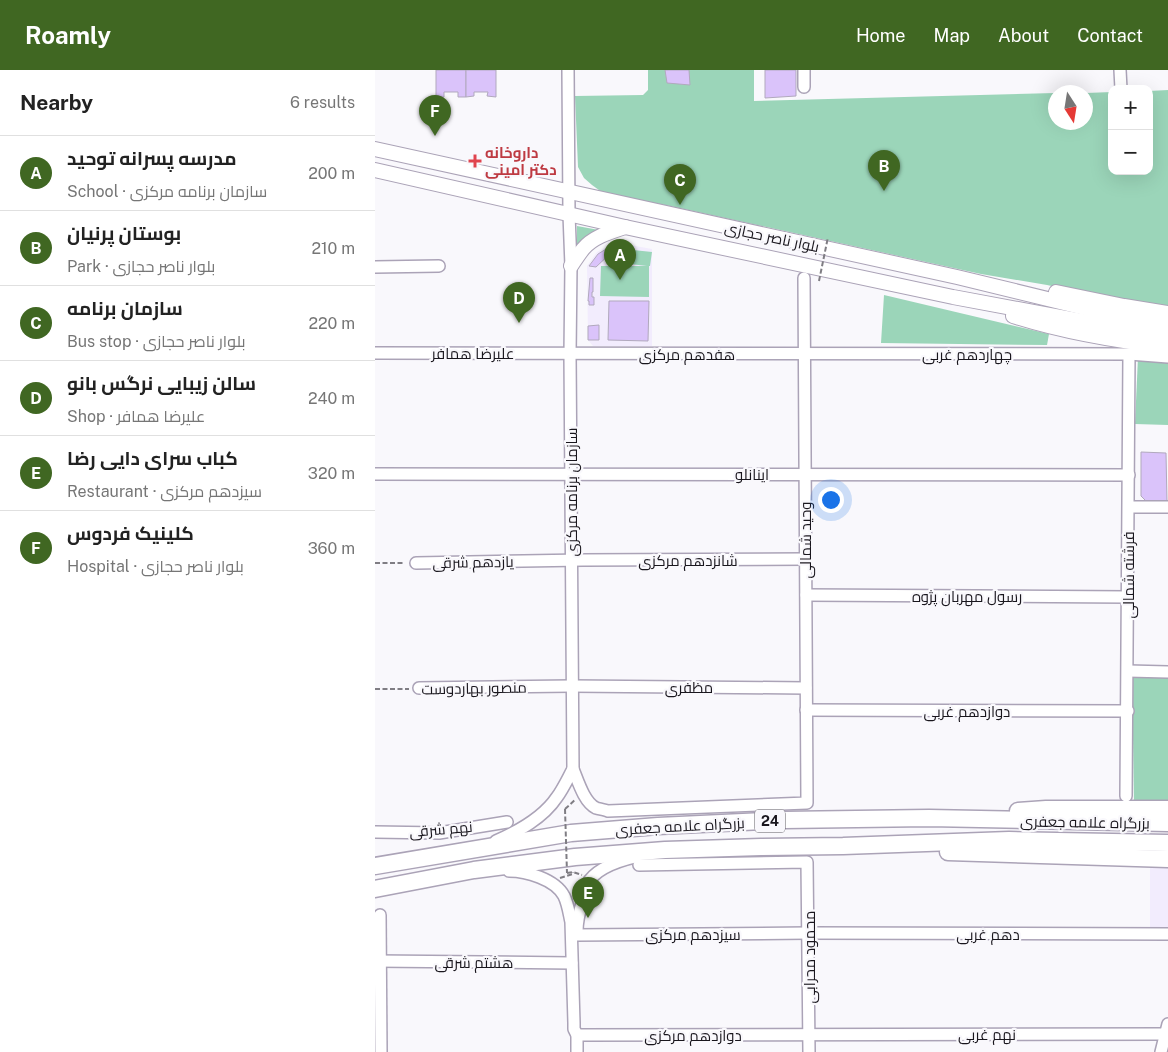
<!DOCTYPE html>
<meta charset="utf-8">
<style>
body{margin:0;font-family:"Public Sans",Cairo,sans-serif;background:#f6f6f6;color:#222}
.controls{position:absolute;right:15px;top:15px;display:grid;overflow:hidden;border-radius:10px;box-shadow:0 5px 20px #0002}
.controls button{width:45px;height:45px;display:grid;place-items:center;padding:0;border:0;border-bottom:1px solid #e0e0e0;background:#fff;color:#222;font:25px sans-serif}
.compass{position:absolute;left:673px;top:15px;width:45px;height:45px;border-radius:50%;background:#fff;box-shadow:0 5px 20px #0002;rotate:168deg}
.you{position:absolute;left:455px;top:429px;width:18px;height:18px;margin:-12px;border:4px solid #fff;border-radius:50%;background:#1a73e8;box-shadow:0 0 0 8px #1a73e833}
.badge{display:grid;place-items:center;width:32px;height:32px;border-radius:50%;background:#406722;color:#fff;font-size:16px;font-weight:700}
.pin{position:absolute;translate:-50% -41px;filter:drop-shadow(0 1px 2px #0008)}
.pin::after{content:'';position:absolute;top:26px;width:18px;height:15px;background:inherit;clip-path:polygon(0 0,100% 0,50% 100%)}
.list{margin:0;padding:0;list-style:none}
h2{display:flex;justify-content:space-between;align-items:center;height:65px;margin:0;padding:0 20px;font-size:21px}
h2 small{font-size:16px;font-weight:400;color:#767676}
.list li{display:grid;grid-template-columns:32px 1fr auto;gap:15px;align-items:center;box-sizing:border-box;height:75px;padding:0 20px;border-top:1px solid #e0e0e0}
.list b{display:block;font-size:19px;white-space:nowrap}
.list p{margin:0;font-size:16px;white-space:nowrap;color:#767676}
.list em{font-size:16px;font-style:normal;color:#767676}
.map{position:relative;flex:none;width:793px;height:982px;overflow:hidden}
header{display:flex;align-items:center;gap:30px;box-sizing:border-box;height:70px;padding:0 25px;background:#406722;color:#fff}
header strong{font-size:24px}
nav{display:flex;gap:28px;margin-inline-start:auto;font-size:18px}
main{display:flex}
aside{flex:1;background:#fff}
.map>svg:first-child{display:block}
.built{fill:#f2ecfd}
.green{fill:#9bd5b9}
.building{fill:#dac3fa;stroke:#b1a9bd}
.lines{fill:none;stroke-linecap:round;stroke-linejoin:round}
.minor-casing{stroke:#aba3b7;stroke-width:14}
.major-casing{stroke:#aba3b7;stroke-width:16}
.highway-casing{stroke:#aba3b7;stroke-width:19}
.path{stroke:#7f7d83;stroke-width:2;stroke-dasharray:5 2.5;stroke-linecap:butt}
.minor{stroke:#fff;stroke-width:11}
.major{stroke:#fff;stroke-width:14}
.highway{stroke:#fff;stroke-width:16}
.path-bridge{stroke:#7f7d83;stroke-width:2;stroke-dasharray:5 2.5;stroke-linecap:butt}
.health-dot{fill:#e0444e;stroke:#f9f8fc;stroke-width:2}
.labels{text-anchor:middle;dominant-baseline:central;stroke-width:4.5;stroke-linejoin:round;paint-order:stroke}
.shield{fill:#f9f8fc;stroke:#5c5a60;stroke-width:1}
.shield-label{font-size:14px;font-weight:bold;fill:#19161d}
.health-label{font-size:15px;font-weight:bold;fill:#be3a42;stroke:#f9f8fc;text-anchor:start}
.street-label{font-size:15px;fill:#19161d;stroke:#f9f8fc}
</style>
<header>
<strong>Roamly</strong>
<nav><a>Home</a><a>Map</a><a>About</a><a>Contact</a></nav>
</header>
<main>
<aside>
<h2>Nearby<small>6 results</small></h2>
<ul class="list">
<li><span class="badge">A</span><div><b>مدرسه پسرانه توحید</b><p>School · سازمان برنامه مرکزی</p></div><em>200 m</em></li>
<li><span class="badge">B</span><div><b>بوستان پرنیان</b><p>Park · بلوار ناصر حجازی</p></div><em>210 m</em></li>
<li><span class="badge">C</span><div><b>سازمان برنامه</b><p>Bus stop · بلوار ناصر حجازی</p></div><em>220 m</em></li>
<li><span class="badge">D</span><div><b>سالن زیبایی نرگس بانو</b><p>Shop · علیرضا همافر</p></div><em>240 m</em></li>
<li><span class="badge">E</span><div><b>کباب سرای دایی رضا</b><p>Restaurant · سیزدهم مرکزی</p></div><em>320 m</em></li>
<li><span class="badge">F</span><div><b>کلینیک فردوس</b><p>Hospital · بلوار ناصر حجازی</p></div><em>360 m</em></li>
</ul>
</aside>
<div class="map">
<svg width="793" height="982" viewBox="0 0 793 982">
<rect width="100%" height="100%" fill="#f9f8fc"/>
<g class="built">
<path d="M 244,173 L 277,179 L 277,276 L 218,276 L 213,270 L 212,196 L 222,182 L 235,175 Z"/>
<rect x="775" y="798" width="18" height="60"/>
</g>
<g class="green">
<path d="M 273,0 L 379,0 L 379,31 L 680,23 L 680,52 L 710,52 L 711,23 L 737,22 L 737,101 L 774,101 L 774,21 L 793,20 L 793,240 L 750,232 L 672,215 L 606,204 L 295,136 L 228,123 L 217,115 L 209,108 L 203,97 L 200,26 L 268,25 L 273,20 Z"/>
<path d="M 202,156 L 224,160 L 202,179 Z"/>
<path d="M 239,178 L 277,182 L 275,196 L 274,196 L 274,227 L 225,226 L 226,196 L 272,196 L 237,192 Z"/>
<path d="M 509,225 L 674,264 L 672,275 L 506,273 Z"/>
<path d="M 763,287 L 793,290 L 793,355 L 760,354 Z"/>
<path d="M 757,604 L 793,605 L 793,734 L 759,733 Z"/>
</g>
<g class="building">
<path d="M 61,0 L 91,0 L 91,27 L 83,27 L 83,22 L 69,22 L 69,27 L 61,27 Z"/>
<path d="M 91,0 L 121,0 L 121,27 L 112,26 L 113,22 L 99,22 L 99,26 L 91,27 Z"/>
<path d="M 290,0 L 314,0 L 315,15 L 292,13 Z"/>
<path d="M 390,0 L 421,0 L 421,26 L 390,28 Z"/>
<path d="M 236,176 L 237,182 L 221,197 L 214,196 L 223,184 Z"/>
<path d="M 215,208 L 218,208 L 218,222 L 217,222 L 217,227 L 219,227 L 219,235 L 214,235 L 214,231 L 213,231 Z"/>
<path d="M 234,231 L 274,231 L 273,271 L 233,270 Z"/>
<path d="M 224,255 L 224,270 L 213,270 L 213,256 Z"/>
<path d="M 766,382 L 791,383 L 792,432 L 772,432 L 766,426 Z"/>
</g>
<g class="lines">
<defs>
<g id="minor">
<path d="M 193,0 L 194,144 L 196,196 L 195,284 L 198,699 C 203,711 209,732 221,738 C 225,739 230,740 233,741 L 432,733 L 429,208"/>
<path d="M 429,0 L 429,17"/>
<path d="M 745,0 L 746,19"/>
<path d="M 0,197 L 64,196"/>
<path d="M 0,283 L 754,284 L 793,287"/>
<path d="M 0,404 L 754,405"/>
<path d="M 754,437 L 793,437"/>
<path d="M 41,493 L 208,490 L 430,489"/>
<path d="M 431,525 L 753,527"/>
<path d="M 753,601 L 793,602"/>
<path d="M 44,618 L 197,616 L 431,618"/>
<path d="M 431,640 L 753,641"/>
<path d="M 751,726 L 754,284"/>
<path d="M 0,762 L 64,763 L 132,752"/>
<path d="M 121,771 C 144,761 168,748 182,727 C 188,719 193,708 198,699"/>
<path d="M 264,795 L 432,792 L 434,982"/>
<path d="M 134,801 C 151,801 180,809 189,826 C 193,834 194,843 196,852 L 199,953 L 199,959 L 202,965 L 202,982"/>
<path d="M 5,845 L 6,982"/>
<path d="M 202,861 C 202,851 204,843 207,833 C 208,827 209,820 212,814 C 221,798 243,791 260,787"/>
<path d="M 202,865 L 434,863 L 793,864"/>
<path d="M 0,891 L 197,893"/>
<path d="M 202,965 L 790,964"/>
<path d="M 786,982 L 793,954"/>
</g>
<g id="major">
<path d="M 0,79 L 582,207 L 722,241 L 793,255"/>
<path d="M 0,100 L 250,157 L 578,227 L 793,267"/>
<path d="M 196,196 C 200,190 204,184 208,179 C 218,167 235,162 250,157"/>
<path d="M 681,222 L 749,236 L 793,243"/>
<path d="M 638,246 C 688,262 741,271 793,277"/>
</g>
<g id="highway">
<path d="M 643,741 L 671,739 L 793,739"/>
<path d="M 573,782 L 793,789"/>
<path d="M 0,796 L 196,763 L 283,756 L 409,750 L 554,748 L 793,753"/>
<path d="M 0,819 L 99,800 L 200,787 L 290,780 L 386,777 L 468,776 L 634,770 L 793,773"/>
</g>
</defs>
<use href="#minor" class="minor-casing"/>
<use href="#major" class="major-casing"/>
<use href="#highway" class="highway-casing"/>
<g class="path">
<path d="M 0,493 L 30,493"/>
<path d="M 0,619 L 34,619"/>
<path d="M 190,739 L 201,729"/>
<path d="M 192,803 L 198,802 L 207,805"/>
<path d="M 185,808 L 198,804 L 198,802"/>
</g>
<use href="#minor" class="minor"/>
<use href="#major" class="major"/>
<use href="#highway" class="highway"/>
<g class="path-bridge">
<path d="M 444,211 L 453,167"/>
<path d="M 190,739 L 192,803"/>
</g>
</g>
<path class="health-dot" d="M97.5 83.5h5v5h5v5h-5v5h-5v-5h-5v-5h5z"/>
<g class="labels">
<rect class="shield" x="380" y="739.5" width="30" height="23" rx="4"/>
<g class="shield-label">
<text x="395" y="751">24</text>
</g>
<g class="health-label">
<text x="110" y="82">داروخانه<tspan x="110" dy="17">دکتر امینی</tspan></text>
</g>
<g class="street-label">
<text transform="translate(397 167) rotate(12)">بلوار ناصر حجازی</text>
<text x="98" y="283">علیرضا همافر</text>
<text x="312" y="284">هفدهم مرکزی</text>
<text x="592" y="284">چهاردهم غربی</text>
<text x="377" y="404">اینانلو</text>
<text transform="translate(196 422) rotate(-90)">سازمان برنامه مرکزی</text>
<text transform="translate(430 470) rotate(-90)">وحید شمالی</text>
<text x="313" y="490">شانزدهم مرکزی</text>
<text transform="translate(98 492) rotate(-1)">یازدهم شرقی</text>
<text transform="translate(753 505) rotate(-90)">فرشته شمالی</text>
<text x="592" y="526">رسول مهربان پژوه</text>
<text x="314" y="617">مظفری</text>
<text transform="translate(99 618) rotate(-1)">منصور بهاردوست</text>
<text x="592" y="641">دوازدهم غربی</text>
<text transform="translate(710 752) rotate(1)">بزرگراه علامه جعفری</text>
<text transform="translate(305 756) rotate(-3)">بزرگراه علامه جعفری</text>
<text transform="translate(66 759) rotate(-5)">نهم شرقی</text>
<text x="318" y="864">سیزدهم مرکزی</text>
<text x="613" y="864">دهم غربی</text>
<text transform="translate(434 887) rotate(-90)">محمود محرابی</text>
<text x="99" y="892">هشتم شرقی</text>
<text x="612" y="964">نهم غربی</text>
<text x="318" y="965">دوازدهم مرکزی</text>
</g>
</g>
</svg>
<div class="controls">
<button>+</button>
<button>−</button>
</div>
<svg class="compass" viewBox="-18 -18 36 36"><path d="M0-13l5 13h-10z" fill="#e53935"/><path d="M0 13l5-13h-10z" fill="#767676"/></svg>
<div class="you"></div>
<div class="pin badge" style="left:245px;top:210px">A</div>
<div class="pin badge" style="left:509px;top:121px">B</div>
<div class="pin badge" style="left:305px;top:135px">C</div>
<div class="pin badge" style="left:144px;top:253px">D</div>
<div class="pin badge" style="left:213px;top:848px">E</div>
<div class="pin badge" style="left:60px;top:66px">F</div>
</div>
</main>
